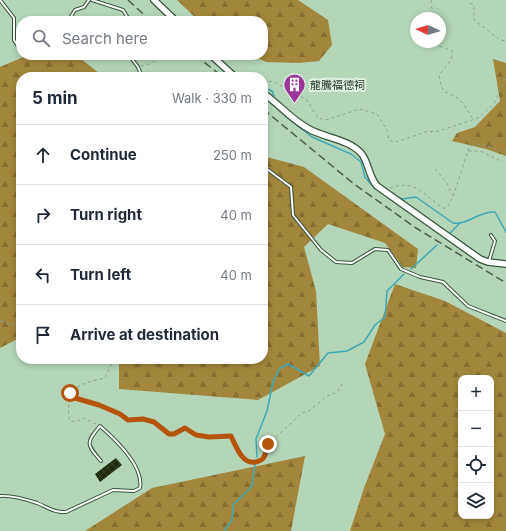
<!DOCTYPE html>
<meta charset="utf-8">
<style>
body{margin:0;font-family:Inter,"Noto Sans TC",sans-serif;background:#f2f2f3;color:#1f2937}
.controls{position:absolute;right:12px;bottom:12px;display:grid;overflow:hidden;border-radius:8px;box-shadow:0 2px 6px #0003}
.controls button{width:36px;height:36px;display:grid;place-items:center;padding:0;border:0;border-bottom:1px solid #e0e1e3;background:#fff;color:#1f2937;font:20px sans-serif}
.compass{position:absolute;left:410px;top:12px;width:36px;height:36px;border-radius:50%;background:#fff;box-shadow:0 2px 6px #0003;rotate:274deg}
.stop{position:absolute;width:12px;height:12px;margin:-9px;border:3px solid #b45309;border-radius:50%;background:#fff}
.stop.end{background:#b45309;border-color:#fff;box-shadow:0 1px 4px #0008}
.list{margin:0;padding:0;list-style:none}
h2{display:flex;justify-content:space-between;align-items:center;height:52px;margin:0;padding:0 16px;font-size:17px}
h2 small{font-size:13px;font-weight:400;color:#747a83}
.list li{display:grid;grid-template-columns:26px 1fr auto;gap:12px;align-items:center;box-sizing:border-box;height:60px;padding:0 16px;border-top:1px solid #e0e1e3}
.list b{display:block;font-size:15px;white-space:nowrap}
.list em{font-size:13px;font-style:normal;color:#747a83}
.icon{flex:none;width:22px;height:22px;fill:none;stroke:currentColor;stroke-width:2;stroke-linecap:round;stroke-linejoin:round}
.map{position:relative;flex:none;width:506px;height:531px;overflow:hidden}
.search{position:absolute;background:#fff;box-shadow:0 2px 6px #0003;left:16px;top:16px;width:252px;height:44px;display:flex;align-items:center;gap:10px;box-sizing:border-box;padding:0 14px;border-radius:16px;color:#747a83;font-size:15px}
.panel{position:absolute;background:#fff;box-shadow:0 2px 6px #0003;left:16px;top:72px;width:252px;height:292px;border-radius:16px}
.map>svg:first-child{display:block}
.forest{fill:url(#forest-firs);fill-rule:evenodd}
.lines{fill:none;stroke-linecap:round;stroke-linejoin:round}
.stream{stroke:#3caab9;stroke-width:1.5}
.building{fill:url(#building-cross-hatch)}
.lane-casing{stroke:#37543b;stroke-width:4}
.secondary-casing{stroke:#37543b;stroke-width:8}
.path{stroke:#87a18a;stroke-width:1;stroke-dasharray:3 3;stroke-linecap:butt}
.lane{stroke:#fff;stroke-width:2}
.secondary{stroke:#fff;stroke-width:5.5}
.rail{stroke:#4d5f4f;stroke-width:1.5;stroke-dasharray:8 4;stroke-linecap:butt}
.route{stroke:#b45309;stroke-width:5}
.labels{text-anchor:middle;dominant-baseline:central;stroke-width:4;stroke-linejoin:round;paint-order:stroke}
.poi-label{font-size:11px;fill:#2a372b;stroke:#e0f1e2;text-anchor:start}
</style>
<div class="map">
<svg width="506" height="531" viewBox="0 0 506 531">
<defs>
<pattern id="forest-firs" width="22" height="20" patternUnits="userSpaceOnUse"><rect width="22" height="20" fill="#a2863b"/><path d="M5 1l3.5 6h-7zM16 11l3.5 6h-7z" fill="#846e32"/></pattern>
<pattern id="building-cross-hatch" width="8" height="8" patternUnits="userSpaceOnUse"><rect width="8" height="8" fill="#1e2b0c"/><path d="M0 0l8 8M0 8l8-8" fill="none" stroke="#364227"/></pattern>
</defs>
<rect width="100%" height="100%" fill="#b4d5b8"/>
<g class="forest">
<path d="M 177,0 L 298,0 L 328,20 L 332,45 L 319,61 L 299,63 L 266,62 L 251,55 L 263,55 L 263,21 L 199,21 Z"/>
<path d="M 28,55 L 76,55 L 104,77 L 21,77 L 21,337 L 0,348 L 0,67 Z"/>
<path d="M 493,59 L 506,63 L 506,156 L 486,149 L 452,141 L 457,133 L 475,127 L 500,101 Z"/>
<path d="M 263,156 L 304,167 L 418,249 L 416,268 L 403,267 L 385,243 L 328,224 L 304,247 L 316,291 L 320,366 L 258,400 L 119,389 L 119,359 L 263,359 Z"/>
<path d="M 395,284 L 445,301 L 506,333 L 506,531 L 350,531 L 364,488 L 385,434 L 365,364 ZM 461,378 L 491,378 L 491,516 L 461,516 Z"/>
<path d="M 305,456 L 291,531 L 85,531 L 152,488 Z"/>
</g>
<g class="lines">
<g class="stream">
<path d="M 263,87 L 272,91 L 274,96"/>
<path d="M 282,113 L 312,137 L 351,154 L 361,162 L 365,177 L 375,189"/>
<path d="M 397,197 L 402,199 L 416,197 L 453,223 C 469,225 478,211 495,212 L 506,232"/>
<path d="M 450,233 L 460,223"/>
<path d="M 411,269 L 437,245"/>
<path d="M 257,457 L 256,439 L 267,411 L 273,382 L 280,368 L 288,364 L 309,376 L 328,353 L 347,351 L 364,342 L 375,325 L 385,317 L 387,291 L 404,274"/>
<path d="M 224,531 L 232,520 L 233,505 L 252,486 L 255,464"/>
</g>
</g>
<path class="building" d="M 116,458 L 122,465 L 100,482 L 95,474 Z"/>
<g class="lines">
<defs>
<g id="lane">
<path d="M 0,0 L 14,18 L 14,40 L 21,51"/>
<path d="M 92,0 L 123,10 L 130,21"/>
<path d="M 68,21 L 75,10 L 84,7 L 89,0"/>
<path d="M 30,55 L 33,57 L 41,55"/>
<path d="M 129,55 L 138,67 L 142,77"/>
<path d="M 263,166 L 291,187 L 293,215 L 321,250 L 336,262 L 352,263 L 375,249 L 388,250 L 401,269 L 420,277 L 443,282 L 468,306 L 506,321"/>
<path d="M 489,261 L 495,241 L 491,235"/>
<path d="M 0,496 C 12,495 25,499 37,503 C 47,507 55,513 66,512 L 113,490 L 134,491 L 140,488 C 144,466 115,439 100,426 C 85,443 87,445 101,461"/>
</g>
<g id="secondary">
<path d="M 154,0 L 176,21"/>
<path d="M 211,55 L 235,77"/>
<path d="M 263,93 C 279,104 292,120 309,129 C 325,138 348,139 361,153 C 369,162 368,176 377,186 L 480,259 L 488,262 L 506,264"/>
</g>
</defs>
<use href="#lane" class="lane-casing"/>
<use href="#secondary" class="secondary-casing"/>
<g class="path">
<path d="M 431,0 L 433,18"/>
<path d="M 470,3 L 474,5 L 474,20 L 500,40 L 506,41"/>
<path d="M 436,42 L 437,45 L 452,51 C 454,60 444,68 439,75 C 442,98 446,89 460,100 C 465,105 469,113 473,119"/>
<path d="M 141,66 L 147,65 L 168,55"/>
<path d="M 263,83 L 272,81 L 307,100 L 318,118 L 325,120 L 360,109 L 377,114 L 387,130 L 389,140 L 393,142 L 399,141 L 425,132 L 439,131 L 478,118 L 494,104 L 506,78"/>
<path d="M 468,151 L 469,148 L 475,144 L 483,145 L 506,152"/>
<path d="M 435,169 L 447,183 L 452,195"/>
<path d="M 390,188 C 414,179 424,194 442,208 L 447,208 L 453,197 L 468,151 L 480,151 L 503,162"/>
<path d="M 0,321 L 21,327"/>
<path d="M 74,389 L 73,396 L 75,398 L 99,405 L 120,415 L 128,420 L 143,419 L 154,422 L 169,434 L 174,434 L 185,428 L 196,435 L 209,437 L 231,436 L 236,447 L 244,459 L 255,462 L 262,460 L 265,456 L 268,444 L 302,413 L 310,410 L 326,397 L 335,393 L 341,388 L 342,384"/>
<path d="M 96,424 L 83,418 L 76,422 L 70,421 C 67,412 69,402 70,393 C 80,383 92,381 105,378 L 113,361 L 113,359"/>
</g>
<use href="#lane" class="lane"/>
<use href="#secondary" class="secondary"/>
<g class="rail">
<path d="M 128,0 L 151,21"/>
<path d="M 195,55 L 223,77"/>
<path d="M 263,109 L 354,184 L 416,228 L 506,283"/>
</g>
</g>
<g class="lines">
<path class="route" d="M 70,393 L 74,389 L 73,396 L 75,398 L 99,405 L 120,414 L 128,420 L 143,419 L 154,422 L 169,434 L 174,434 L 185,428 L 196,435 L 209,437 L 231,436 C 236,446 242,465 256,462 C 259,461 263,460 264,457 C 266,454 267,448 268,444"/>
</g>
<defs>
<symbol id="building-pin" viewBox="-11 -11 22 30"><path d="M0 17L-7.5 6A9.5 9.5 0 1 1 7.5 6Z" fill="#9c369b" stroke="#e0f1e2"/><path d="M-4-6H4V6H1V3H-1V6H-4ZM-2.5-4.3h1.7v1.8h-1.7ZM.8-4.3h1.7v1.8H.8ZM-2.5-1h1.7V.8h-1.7ZM.8-1h1.7V.8H.8Z" fill="#fff"/></symbol>
</defs>
<g fill-rule="evenodd">
<use href="#building-pin" x="282" y="72" width="25" height="34"/>
</g>
<g class="labels">
<g class="poi-label">
<text x="310" y="85">龍騰福德祠</text>
</g>
</g>
</svg>
<div class="controls">
<button>+</button>
<button>−</button>
<button><svg class="icon" aria-label="locate" viewBox="0 0 24 24"><circle cx="12" cy="12" r="6"/><path d="M12 2v4M12 18v4M2 12h4M18 12h4"/></svg></button>
<button><svg class="icon" aria-label="layers" viewBox="0 0 24 24"><path d="M12 4l9 5-9 5-9-5zM3 14l9 5 9-5"/></svg></button>
</div>
<svg class="compass" viewBox="-18 -18 36 36"><path d="M0-13l5 13h-10z" fill="#e53935"/><path d="M0 13l5-13h-10z" fill="#747a83"/></svg>
<div class="stop" style="left:70px;top:393px"></div>
<div class="stop end" style="left:268px;top:444px"></div>
<div class="search"><svg class="icon" aria-label="search" viewBox="0 0 24 24"><circle cx="10" cy="10" r="6"/><path d="M15 15l6 6"/></svg>Search here</div>
<section class="panel">
<h2>5 min<small>Walk · 330 m</small></h2>
<ul class="list">
<li><svg class="icon" aria-label="ahead" viewBox="0 0 24 24"><path d="M12 20V5M6 11l6-6 6 6"/></svg><div><b>Continue</b></div><em>250 m</em></li>
<li><svg class="icon" aria-label="right" viewBox="0 0 24 24"><path d="M7 20v-9h11M14 6l5 5-5 5"/></svg><div><b>Turn right</b></div><em>40 m</em></li>
<li><svg class="icon" aria-label="left" viewBox="0 0 24 24"><path d="M17 20v-9H6M10 6l-5 5 5 5"/></svg><div><b>Turn left</b></div><em>40 m</em></li>
<li><svg class="icon" aria-label="arrive" viewBox="0 0 24 24"><path d="M6 21V4h12l-3 4 3 4H6"/></svg><div><b>Arrive at destination</b></div></li>
</ul>
</section>
</div>
